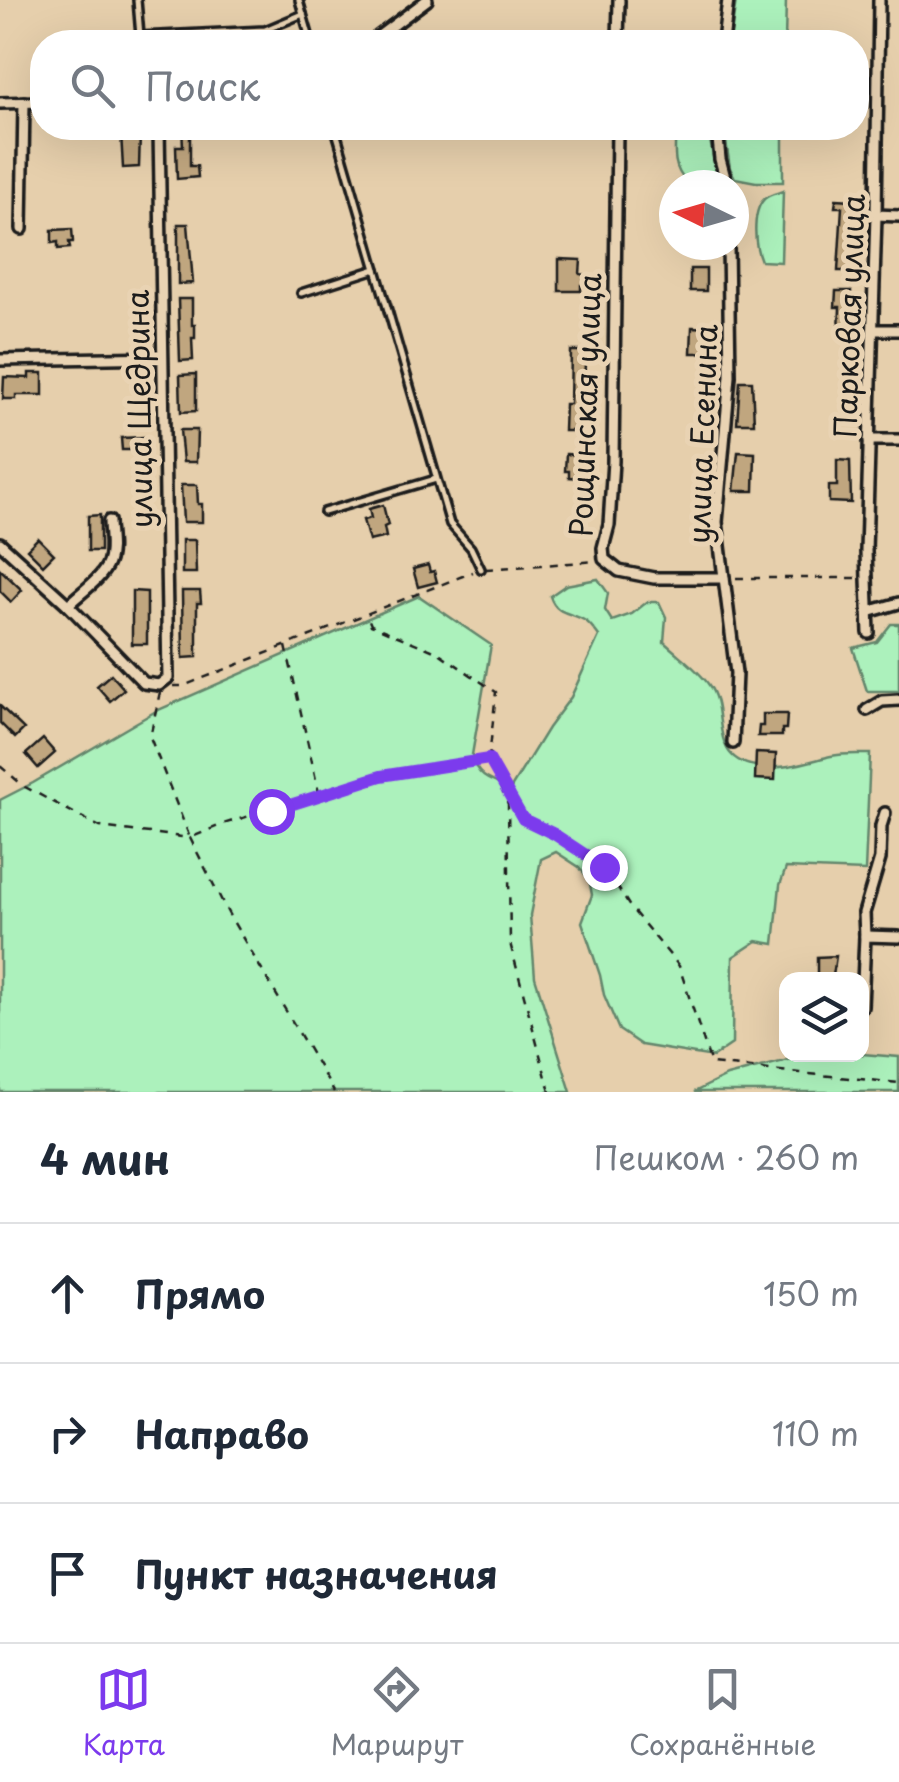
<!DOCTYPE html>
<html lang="ru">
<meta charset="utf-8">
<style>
body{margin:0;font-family:"Playpen Sans",sans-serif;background:#f2f2f3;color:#1f2937}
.controls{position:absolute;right:30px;bottom:30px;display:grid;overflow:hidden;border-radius:20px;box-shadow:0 10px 40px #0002}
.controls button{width:90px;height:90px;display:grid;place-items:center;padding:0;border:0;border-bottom:2px solid #e0e1e3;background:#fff;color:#1f2937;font:50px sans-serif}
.compass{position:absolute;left:659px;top:170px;width:90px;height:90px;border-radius:50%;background:#fff;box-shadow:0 10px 40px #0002;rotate:275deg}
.stop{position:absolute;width:30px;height:30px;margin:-22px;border:8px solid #7c3aed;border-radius:50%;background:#fff}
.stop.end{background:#7c3aed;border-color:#fff;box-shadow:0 2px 10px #0008}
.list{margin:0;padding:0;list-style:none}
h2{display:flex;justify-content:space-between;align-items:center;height:130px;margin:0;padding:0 40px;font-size:42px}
h2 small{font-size:32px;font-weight:400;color:#747a83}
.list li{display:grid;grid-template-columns:65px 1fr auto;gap:30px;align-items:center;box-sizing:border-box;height:140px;padding:0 40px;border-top:2px solid #e0e1e3}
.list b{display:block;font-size:38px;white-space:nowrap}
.list em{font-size:32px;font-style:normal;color:#747a83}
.icon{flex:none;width:55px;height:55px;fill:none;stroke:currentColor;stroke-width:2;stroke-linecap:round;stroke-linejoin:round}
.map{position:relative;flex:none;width:899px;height:1092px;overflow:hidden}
.search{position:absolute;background:#fff;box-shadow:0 10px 40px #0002;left:30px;right:30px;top:30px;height:110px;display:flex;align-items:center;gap:25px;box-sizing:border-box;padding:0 35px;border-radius:40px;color:#747a83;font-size:38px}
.sheet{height:550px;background:#fff}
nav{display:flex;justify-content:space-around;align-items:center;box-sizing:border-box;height:140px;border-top:2px solid #e0e1e3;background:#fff;font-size:28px;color:#747a83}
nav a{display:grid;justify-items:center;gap:5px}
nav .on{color:#7c3aed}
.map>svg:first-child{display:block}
.green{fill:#acf1bc;stroke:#64866c;stroke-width:2.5}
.building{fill:#c0a67f;stroke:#1c1c1c;stroke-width:2.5}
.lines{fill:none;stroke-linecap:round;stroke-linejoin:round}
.service-casing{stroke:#1c1c1c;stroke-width:12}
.minor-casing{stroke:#1c1c1c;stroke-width:16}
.path{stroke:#1c1c1c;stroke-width:2.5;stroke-dasharray:8 8;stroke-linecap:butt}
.service{stroke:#e9d3b3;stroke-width:5}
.minor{stroke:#e9d3b3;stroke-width:9}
.route{stroke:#7c3aed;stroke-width:12}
.labels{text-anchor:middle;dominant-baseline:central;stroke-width:10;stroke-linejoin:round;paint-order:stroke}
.street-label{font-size:30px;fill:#1c1c1c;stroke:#e9d3b3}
</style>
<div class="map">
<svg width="899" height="1092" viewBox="0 0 899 1092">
<rect width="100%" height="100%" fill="#e6cfac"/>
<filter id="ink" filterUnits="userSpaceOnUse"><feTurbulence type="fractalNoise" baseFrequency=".01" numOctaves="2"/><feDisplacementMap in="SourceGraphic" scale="20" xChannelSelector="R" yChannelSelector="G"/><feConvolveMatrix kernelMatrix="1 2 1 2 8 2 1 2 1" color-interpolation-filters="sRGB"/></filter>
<g filter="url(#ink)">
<g class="green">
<path d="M 736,0 L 786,0 L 785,42 L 730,42 Z"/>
<path d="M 676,128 L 708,128 L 717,179 L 687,182 C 671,168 675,148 676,128 Z"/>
<path d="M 724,128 L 783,128 L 783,182 L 756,182 L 735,178 L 730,168 Z"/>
<path d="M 783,191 L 781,262 L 761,261 C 754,245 751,207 767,197 C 772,194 778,193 783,191 Z"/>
<path d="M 598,579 L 608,593 L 605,610 L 612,621 L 632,614 L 647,602 L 659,602 L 666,617 L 664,642 C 679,656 698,669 709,685 C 729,712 707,757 755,766 C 782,771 806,762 831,756 C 843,753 857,754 870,754 L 865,871 L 786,868 L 780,885 L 774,944 L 757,941 L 733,957 L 732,1044 L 713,1057 L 641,1045 L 619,1030 L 604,995 L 600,975 L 582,922 L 592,895 L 589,879 L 579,867 L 556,852 L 541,859 L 530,915 L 535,977 L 571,1092 L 0,1092 L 0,800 L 33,783 L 156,711 L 419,596 L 491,645 L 472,755 C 476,778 491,781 511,788 L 548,728 L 571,697 L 599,636 C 595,631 592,626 587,622 C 572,611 557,617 550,596 L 566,585 Z"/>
<path d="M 891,624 L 899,624 L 899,691 L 867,691 L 853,648 L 877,642 Z"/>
<path d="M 862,1054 L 899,1057 L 899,1092 L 694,1092 L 727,1076 L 807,1055 Z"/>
</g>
<g class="building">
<path d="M 182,128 L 190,128 L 190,166 L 197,166 L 198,177 L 177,179 L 176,146 L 183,146 Z"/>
<path d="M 121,133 L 140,133 L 139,167 L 123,168 Z"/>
<path d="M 836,199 L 852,200 L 853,271 L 838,271 L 842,207 L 835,207 Z"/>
<path d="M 178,224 L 188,224 L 193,283 L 178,284 Z"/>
<path d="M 72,229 L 73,242 L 69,242 L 70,248 L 58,249 L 58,242 L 52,243 L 52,230 Z"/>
<path d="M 559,259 L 581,260 L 580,274 L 586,275 L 586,285 L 581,285 L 581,291 L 559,291 Z"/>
<rect x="690" y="269" width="16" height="22"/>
<path d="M 836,291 L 851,291 L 852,333 L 839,333 L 840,307 L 835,307 Z"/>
<path d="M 178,299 L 192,299 L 192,325 L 195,325 L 195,338 L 192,338 L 193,360 L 180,361 Z"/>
<path d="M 692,327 L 708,328 L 706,353 L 691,353 Z"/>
<path d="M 571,351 L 585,351 L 584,421 L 581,421 L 580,431 L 564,431 L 565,404 L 570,404 Z"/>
<path d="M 29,373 L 43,373 L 43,395 L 16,395 L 16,399 L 3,399 L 4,377 L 29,378 Z"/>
<path d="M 196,374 L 196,411 L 181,412 L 180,375 Z"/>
<path d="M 740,381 L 752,381 L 754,423 L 737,423 Z"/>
<path d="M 180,430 L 197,430 L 196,462 L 183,462 Z"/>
<path d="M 144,437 L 144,455 L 134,455 L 133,450 L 122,450 L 121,438 Z"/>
<path d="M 738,452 L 755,453 L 754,491 L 734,491 Z"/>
<path d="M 566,454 L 580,455 L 579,460 L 585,460 L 584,470 L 581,470 L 580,478 L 569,477 L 569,471 L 565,471 Z"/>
<path d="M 837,460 L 850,461 L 851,503 L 829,502 L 829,486 L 837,486 Z"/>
<path d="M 181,485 L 197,485 L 198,504 L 202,504 L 202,522 L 183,522 Z"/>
<path d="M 383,505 L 388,525 L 384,527 L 386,537 L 369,541 L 363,520 L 371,518 L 369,509 Z"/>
<path d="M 100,515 L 100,551 L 88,551 L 88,516 Z"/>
<path d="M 38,538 L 54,554 L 43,565 L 27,549 Z"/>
<path d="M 182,540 L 195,540 L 196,573 L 182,573 Z"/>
<path d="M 428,565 L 430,572 L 434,571 L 437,582 L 418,587 L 413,569 Z"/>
<path d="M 0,569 L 22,590 L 11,602 L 0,591 Z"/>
<path d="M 132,591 L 147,592 L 147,644 L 132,644 Z"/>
<path d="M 182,591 L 200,591 L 201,603 L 197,603 L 197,657 L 183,658 Z"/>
<path d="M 111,674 L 124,689 L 110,701 L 97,686 Z"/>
<path d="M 0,706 L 24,729 L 15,738 L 0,723 Z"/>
<path d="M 763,714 L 787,714 L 786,729 L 782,729 L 782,736 L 758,736 L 759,726 L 763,726 Z"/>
<path d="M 43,739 L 55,753 L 38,768 L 26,754 Z"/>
<path d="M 756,753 L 776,754 L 775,780 L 755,779 Z"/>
<path d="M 836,956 L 833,976 L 817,976 L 817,957 Z"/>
</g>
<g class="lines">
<defs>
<g id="service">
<path d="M 137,0 L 140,36 L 265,30 L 303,14"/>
<path d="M 299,0 L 311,42"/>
<path d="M 335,128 L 450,524 L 471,548 L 481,569"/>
<path d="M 301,293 L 376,269"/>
<path d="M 324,512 L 436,479"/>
</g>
<g id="minor">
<path d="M 371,42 L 427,0"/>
<path d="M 618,42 L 619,0"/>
<path d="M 723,42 L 728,0"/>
<path d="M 0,103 L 42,102"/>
<path d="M 617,128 L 613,461 L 609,525 L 603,548 L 604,559 L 619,571 L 654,578 L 724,578"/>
<path d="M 717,128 L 720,159 L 727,185"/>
<path d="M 876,215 L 899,216"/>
<path d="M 22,229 L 24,102"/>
<path d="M 728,245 L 730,376 L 717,522 L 736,673 L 733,743"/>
<path d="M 873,330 L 899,330"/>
<path d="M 0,360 L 162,357"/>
<path d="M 869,440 L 899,440"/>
<path d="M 0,543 L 68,605 L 144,683 L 159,685 L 168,678 L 159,128"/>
<path d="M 68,605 C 80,593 102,579 108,563 C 113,550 109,534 109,521"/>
<path d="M 868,612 L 899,603"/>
<path d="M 869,633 L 866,551 L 876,215 L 879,0"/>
<path d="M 867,710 L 882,701 L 899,700"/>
<path d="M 865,936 L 864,913 L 880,859 L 881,826 L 885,813"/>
<path d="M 862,1007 L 865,936 L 899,937"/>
</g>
</defs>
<use href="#service" class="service-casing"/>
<use href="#minor" class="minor-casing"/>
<g class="path">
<path d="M 486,569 L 598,561"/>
<path d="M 736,578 L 858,578"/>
<path d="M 286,646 L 319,793"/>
<path d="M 173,686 L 183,686 L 473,572"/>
<path d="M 160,692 L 150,737 L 190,838 L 223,824 L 381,776 L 489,759 L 496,692 L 439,653 L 371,625 L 366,613"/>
<path d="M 0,766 L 25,787 L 100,827 L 190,838 L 228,913 L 334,1092"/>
<path d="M 550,1092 L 510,943 L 508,804 L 489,759 L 523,819 L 554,834 L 605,867 L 630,907 L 679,966 L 711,1064 L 899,1083"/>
</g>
<use href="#service" class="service"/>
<use href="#minor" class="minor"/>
</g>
</g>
<g class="lines" filter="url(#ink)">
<path class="route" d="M 271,811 L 381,776 L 489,759 L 523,819 L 554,834 L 604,867"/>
</g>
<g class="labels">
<g class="street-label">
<text transform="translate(848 316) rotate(-88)">Парковая улица</text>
<text transform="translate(584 405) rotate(-88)">Рощинская улица</text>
<text transform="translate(138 409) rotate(-91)">улица Щедрина</text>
<text transform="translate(701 434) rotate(-88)">улица Есенина</text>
</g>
</g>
</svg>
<div class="controls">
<button><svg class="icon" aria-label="layers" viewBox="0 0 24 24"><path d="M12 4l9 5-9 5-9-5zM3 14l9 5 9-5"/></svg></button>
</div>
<svg class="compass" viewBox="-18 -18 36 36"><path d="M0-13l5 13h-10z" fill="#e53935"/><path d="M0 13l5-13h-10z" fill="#747a83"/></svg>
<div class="stop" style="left:271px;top:811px"></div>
<div class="stop end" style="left:604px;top:867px"></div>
<div class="search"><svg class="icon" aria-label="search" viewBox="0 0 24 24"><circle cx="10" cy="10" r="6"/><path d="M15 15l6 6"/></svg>Поиск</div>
</div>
<section class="sheet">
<h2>4 мин<small>Пешком · 260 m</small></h2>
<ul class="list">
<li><svg class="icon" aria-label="ahead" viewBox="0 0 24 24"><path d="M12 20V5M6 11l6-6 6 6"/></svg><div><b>Прямо</b></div><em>150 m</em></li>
<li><svg class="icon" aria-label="right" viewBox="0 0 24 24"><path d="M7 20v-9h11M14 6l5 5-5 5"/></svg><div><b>Направо</b></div><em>110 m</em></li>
<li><svg class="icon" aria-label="arrive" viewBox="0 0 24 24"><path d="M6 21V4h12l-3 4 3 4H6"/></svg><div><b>Пункт назначения</b></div></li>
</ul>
</section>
<nav>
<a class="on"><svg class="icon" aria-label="map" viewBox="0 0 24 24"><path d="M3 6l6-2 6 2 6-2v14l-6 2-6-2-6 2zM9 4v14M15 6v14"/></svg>Карта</a>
<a><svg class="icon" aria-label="directions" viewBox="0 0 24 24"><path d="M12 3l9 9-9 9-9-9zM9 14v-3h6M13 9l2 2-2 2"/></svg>Маршрут</a>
<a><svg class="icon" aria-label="saved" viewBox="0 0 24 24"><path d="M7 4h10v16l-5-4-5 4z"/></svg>Сохранённые</a>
</nav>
